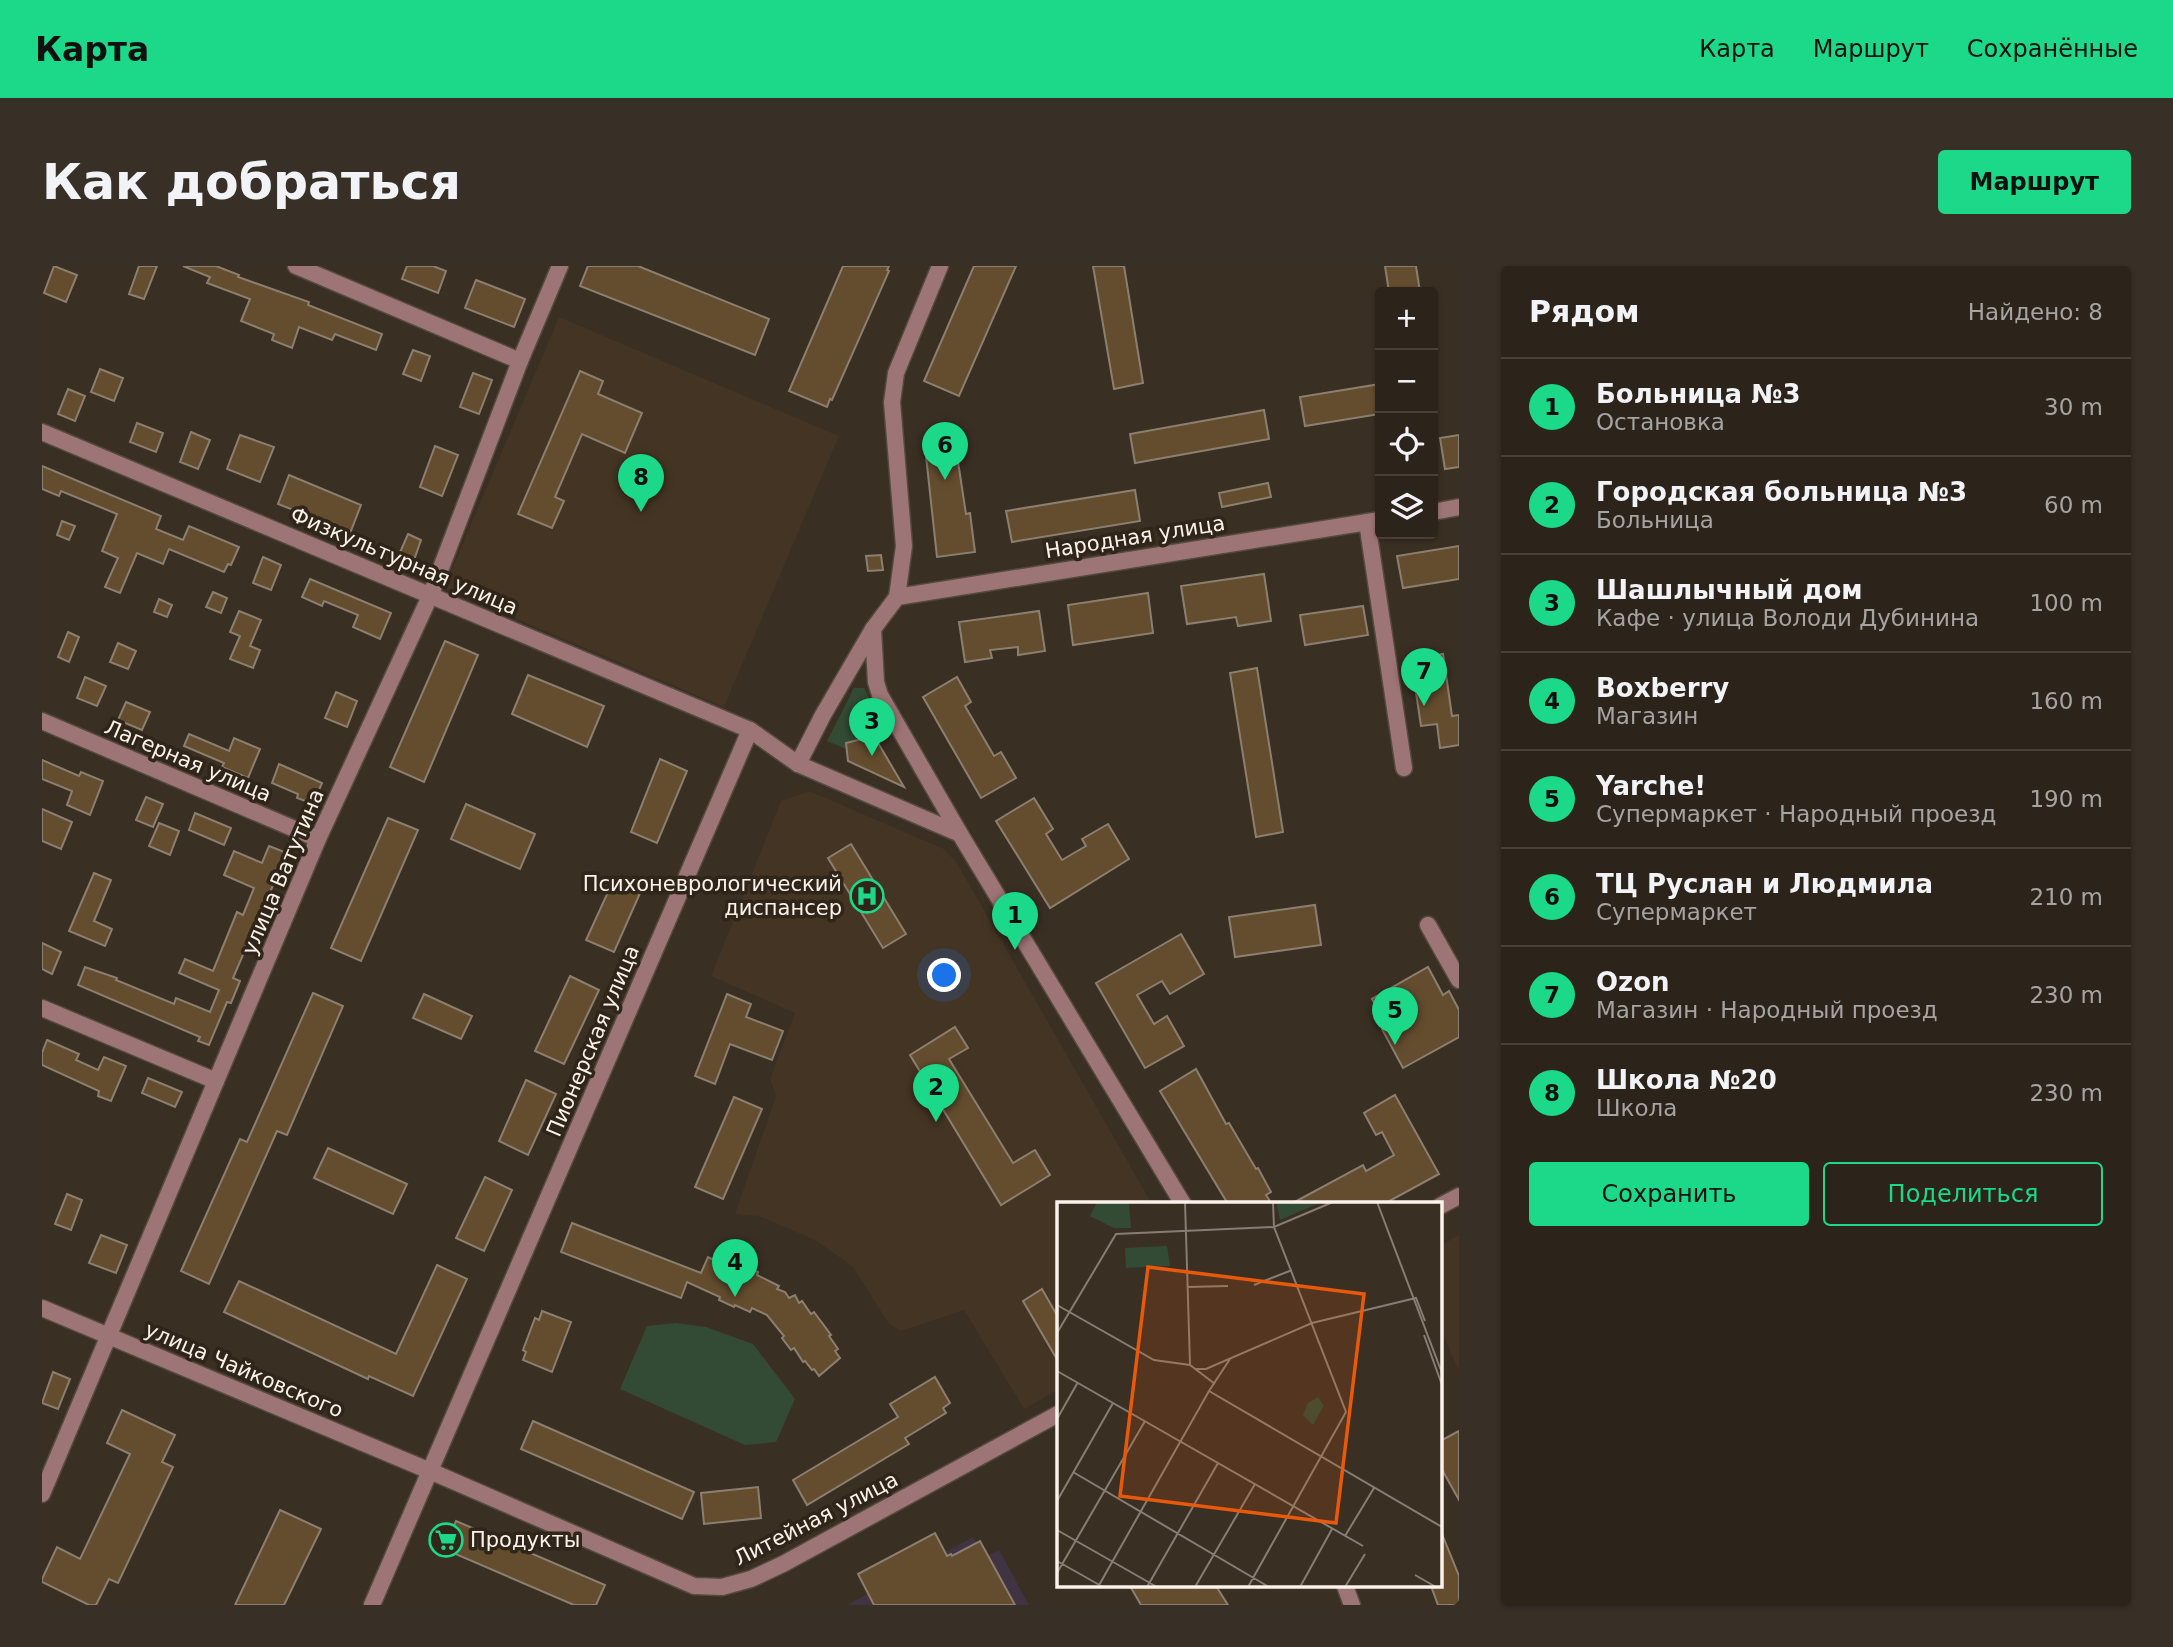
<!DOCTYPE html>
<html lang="ru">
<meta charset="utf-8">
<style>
body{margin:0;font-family:"DejaVu Sans",sans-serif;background:#382f27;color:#f1f3f6}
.controls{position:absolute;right:21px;top:21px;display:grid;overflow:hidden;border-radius:7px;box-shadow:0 2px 5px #0004}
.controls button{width:63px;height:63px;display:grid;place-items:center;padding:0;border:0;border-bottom:2px solid #484039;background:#2c231a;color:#f1f3f6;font:35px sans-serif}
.you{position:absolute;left:903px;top:710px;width:24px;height:24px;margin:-18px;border:5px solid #fff;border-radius:50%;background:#1a73e8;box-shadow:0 0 0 10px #1a73e833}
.badge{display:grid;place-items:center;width:46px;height:46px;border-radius:50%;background:#1bd988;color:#111;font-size:23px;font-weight:700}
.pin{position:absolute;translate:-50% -58px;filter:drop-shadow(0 2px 4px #0008)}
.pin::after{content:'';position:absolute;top:37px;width:24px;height:21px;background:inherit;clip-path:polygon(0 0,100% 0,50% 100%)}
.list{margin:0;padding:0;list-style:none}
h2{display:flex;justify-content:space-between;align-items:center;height:91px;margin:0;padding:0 28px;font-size:30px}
h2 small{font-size:23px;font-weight:400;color:#a6a4a2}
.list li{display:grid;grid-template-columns:46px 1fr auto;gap:21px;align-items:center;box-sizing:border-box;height:98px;padding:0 28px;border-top:2px solid #484039}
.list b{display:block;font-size:26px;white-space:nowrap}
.list p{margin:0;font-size:23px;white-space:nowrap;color:#a6a4a2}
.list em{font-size:23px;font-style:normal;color:#a6a4a2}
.actions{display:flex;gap:14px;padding:21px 28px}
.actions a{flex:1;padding:16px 0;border:2px solid #1bd988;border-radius:7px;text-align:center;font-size:24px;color:#1bd988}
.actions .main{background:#1bd988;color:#111}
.icon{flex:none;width:38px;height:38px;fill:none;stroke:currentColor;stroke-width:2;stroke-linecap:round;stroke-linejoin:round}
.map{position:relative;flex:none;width:1417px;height:1339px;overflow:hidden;border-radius:7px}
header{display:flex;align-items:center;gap:42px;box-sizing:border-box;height:98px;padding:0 35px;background:#1bd988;color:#111}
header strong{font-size:33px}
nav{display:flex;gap:38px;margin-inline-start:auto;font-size:24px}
.intro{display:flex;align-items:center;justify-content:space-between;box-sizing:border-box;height:168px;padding:0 42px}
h1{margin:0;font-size:49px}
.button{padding:18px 32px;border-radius:7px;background:#1bd988;color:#111;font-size:24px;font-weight:700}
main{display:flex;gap:42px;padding:0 42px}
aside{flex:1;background:#2c231a;border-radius:7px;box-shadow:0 2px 5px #0004}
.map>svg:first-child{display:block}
.industrial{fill:#403442}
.built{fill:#443423}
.green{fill:#334b34}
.building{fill:#644c2e;stroke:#8b7f70;stroke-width:2}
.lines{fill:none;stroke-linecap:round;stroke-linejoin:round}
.minor-casing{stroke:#554a3f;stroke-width:19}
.minor{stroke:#9e7577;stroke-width:16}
.labels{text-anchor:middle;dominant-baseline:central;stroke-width:7;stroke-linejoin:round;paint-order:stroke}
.street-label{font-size:21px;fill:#faf2eb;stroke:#302519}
.poi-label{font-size:21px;fill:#faf2eb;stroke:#302519;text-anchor:end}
.inset-road{fill:none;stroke:#877d73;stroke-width:2}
.view{fill:#e8590c;fill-opacity:0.15;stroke:#e8590c;stroke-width:3.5}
.inset-edge{fill:none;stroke:#faf2eb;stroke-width:3.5}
</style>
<header>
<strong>Карта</strong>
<nav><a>Карта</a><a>Маршрут</a><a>Сохранённые</a></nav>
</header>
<div class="intro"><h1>Как добраться</h1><a class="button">Маршрут</a></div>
<main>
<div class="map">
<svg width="1417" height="1339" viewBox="0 0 1417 1339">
<rect width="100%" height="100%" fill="#3a2f23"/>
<path class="industrial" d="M 931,1271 L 942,1292 L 957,1284 L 987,1339 L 805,1339 Z"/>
<g class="built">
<path d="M 517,51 L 797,170 L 682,441 L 402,322 Z"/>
<path d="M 767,525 L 902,583 L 915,597 L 1110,938 L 1016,938 L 1016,1124 L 982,1143 L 922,1044 L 859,1065 L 847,1058 L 811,1001 L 773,974 L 717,950 L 693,948 L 734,830 L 728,813 L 753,747 L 669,710 L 739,535 Z"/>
<path d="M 1417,969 L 1417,1105 L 1398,1063 L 1398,980 Z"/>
</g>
<g class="green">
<path d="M 812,422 L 822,422 L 844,465 L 804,477 L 804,483 L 785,475 Z"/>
<path d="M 634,1057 L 664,1061 L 711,1078 L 753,1133 L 734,1176 L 703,1179 L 578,1123 L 605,1060 Z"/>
</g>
<g class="building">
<path d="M 12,0 L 35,9 L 24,36 L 2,27 Z"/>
<path d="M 97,0 L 115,0 L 102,33 L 87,28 Z"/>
<path d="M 141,0 L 174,0 L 197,9 L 196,11 L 267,36 L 266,39 L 340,68 L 334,84 L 293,68 L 290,74 L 257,61 L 250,82 L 230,74 L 232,68 L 199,55 L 208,33 L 165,17 L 168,11 Z"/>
<path d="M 365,0 L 391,0 L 404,5 L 396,27 L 360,13 Z"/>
<path d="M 546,0 L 596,0 L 727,53 L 713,89 L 538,20 Z"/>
<path d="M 801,0 L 847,0 L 845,4 L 847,5 L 790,134 L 788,133 L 785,141 L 747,125 Z"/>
<path d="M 932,0 L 974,0 L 917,130 L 882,115 Z"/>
<path d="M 1051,0 L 1082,0 L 1101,117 L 1072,123 Z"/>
<path d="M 1343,0 L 1374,0 L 1378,26 L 1347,26 Z"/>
<path d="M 434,14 L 483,33 L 472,61 L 423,42 Z"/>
<path d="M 371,84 L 388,90 L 379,115 L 361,108 Z"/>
<path d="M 58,103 L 81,112 L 72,135 L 49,126 Z"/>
<path d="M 538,105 L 561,115 L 556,128 L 600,147 L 583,187 L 540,168 L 513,231 L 522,235 L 510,262 L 476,248 Z"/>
<path d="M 431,107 L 450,114 L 437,148 L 418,141 Z"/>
<path d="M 1338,118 L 1338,148 L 1263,160 L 1258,131 Z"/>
<path d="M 26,123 L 43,130 L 33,155 L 16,148 Z"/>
<path d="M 1222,144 L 1227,173 L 1093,197 L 1088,168 Z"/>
<path d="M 95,157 L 121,167 L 114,186 L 88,176 Z"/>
<path d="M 149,166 L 168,174 L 156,203 L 138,196 Z"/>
<path d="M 198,169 L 232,181 L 218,216 L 185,203 Z"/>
<path d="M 1417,169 L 1417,201 L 1403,203 L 1398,172 Z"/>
<path d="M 913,176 L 924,248 L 928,247 L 933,286 L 895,291 L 883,181 Z"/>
<path d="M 393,180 L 416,189 L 400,230 L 378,221 Z"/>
<path d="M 0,200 L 119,250 L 114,263 L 141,274 L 147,260 L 197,281 L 189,299 L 186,298 L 182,306 L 127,283 L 121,298 L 95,287 L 78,327 L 63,321 L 76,292 L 60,285 L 75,248 L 19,225 L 17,230 L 0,223 Z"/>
<path d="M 247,209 L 319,239 L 307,270 L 279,259 L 280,255 L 236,238 Z"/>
<path d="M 1226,217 L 1229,231 L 1180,241 L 1177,227 Z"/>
<path d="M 1093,224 L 1098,255 L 970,276 L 964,245 Z"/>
<path d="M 20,255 L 33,260 L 27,274 L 15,269 Z"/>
<path d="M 366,268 L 379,274 L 371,297 L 356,291 Z"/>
<path d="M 1417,280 L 1417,313 L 1361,322 L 1355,290 Z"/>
<path d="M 839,289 L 841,304 L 826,305 L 824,290 Z"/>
<path d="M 221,291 L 239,299 L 229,324 L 211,317 Z"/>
<path d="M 1222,308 L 1229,355 L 1196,360 L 1194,351 L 1145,358 L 1139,320 Z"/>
<path d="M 268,313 L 349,347 L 338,373 L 311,361 L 316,349 L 282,335 L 280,340 L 260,331 Z"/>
<path d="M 171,326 L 185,332 L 179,347 L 164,341 Z"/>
<path d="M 1106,327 L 1111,367 L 1031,379 L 1026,339 Z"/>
<path d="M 117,333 L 130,339 L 125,351 L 112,346 Z"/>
<path d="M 1321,340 L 1326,369 L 1263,379 L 1258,349 Z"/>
<path d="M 197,345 L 219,354 L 208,380 L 218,384 L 211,402 L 188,393 L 198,370 L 188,366 Z"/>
<path d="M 997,345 L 1003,385 L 976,389 L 976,381 L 948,384 L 950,392 L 923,396 L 917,356 Z"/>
<path d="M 26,366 L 37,371 L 27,396 L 16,391 Z"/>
<path d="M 403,375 L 436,389 L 382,516 L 348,501 Z"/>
<path d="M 76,377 L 94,385 L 86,403 L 68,396 Z"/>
<path d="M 1401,388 L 1410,450 L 1417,449 L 1417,479 L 1398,482 L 1395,458 L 1379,460 L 1369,393 Z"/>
<path d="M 1215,402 L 1241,566 L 1214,571 L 1188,407 Z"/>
<path d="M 486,409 L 562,440 L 545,481 L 470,448 Z"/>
<path d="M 43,411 L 64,420 L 55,440 L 35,432 Z"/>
<path d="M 915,411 L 929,436 L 923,440 L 952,490 L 959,486 L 974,512 L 939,532 L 881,431 Z"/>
<path d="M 294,426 L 315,435 L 305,461 L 283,452 Z"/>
<path d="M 84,436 L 108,446 L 100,464 L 76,454 Z"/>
<path d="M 147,468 L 187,485 L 192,472 L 218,483 L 206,512 L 180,501 L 182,497 L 142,480 Z"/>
<path d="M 832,470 L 862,521 L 806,495 L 804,477 Z"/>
<path d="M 618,493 L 645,505 L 615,577 L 589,566 Z"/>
<path d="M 0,494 L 37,510 L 39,506 L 61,515 L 48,549 L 25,539 L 30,525 L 0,513 Z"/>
<path d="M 237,498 L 280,517 L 271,538 L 255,532 L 256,528 L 230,517 Z"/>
<path d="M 104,531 L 121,538 L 111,561 L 94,554 Z"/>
<path d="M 992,532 L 1011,563 L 1004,568 L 1020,594 L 1044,580 L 1040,573 L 1066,558 L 1087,593 L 1008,642 L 954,555 Z"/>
<path d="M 424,538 L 493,568 L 478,603 L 409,573 Z"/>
<path d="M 0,543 L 30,556 L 19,583 L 0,575 Z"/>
<path d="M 153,547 L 189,562 L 182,579 L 147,564 Z"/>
<path d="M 346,552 L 376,564 L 319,695 L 289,682 Z"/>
<path d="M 117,557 L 137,565 L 128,589 L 107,580 Z"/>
<path d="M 809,578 L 864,668 L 841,682 L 786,592 Z"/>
<path d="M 227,580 L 245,587 L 191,712 L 198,715 L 189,737 L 185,736 L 167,779 L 156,775 L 158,771 L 36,719 L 43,701 L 75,712 L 74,714 L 132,738 L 134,732 L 168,746 L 177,724 L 137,707 L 143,693 L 171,705 L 195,646 L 201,649 L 212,622 L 182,609 L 192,585 L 220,597 Z"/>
<path d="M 52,607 L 69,614 L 52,655 L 70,663 L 63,680 L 27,665 Z"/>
<path d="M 572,613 L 599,625 L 572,686 L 544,674 Z"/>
<path d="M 1273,639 L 1279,679 L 1193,691 L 1187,651 Z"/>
<path d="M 1139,668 L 1162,708 L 1128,728 L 1120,715 L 1095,729 L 1112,758 L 1125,750 L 1142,780 L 1103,802 L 1054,717 Z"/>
<path d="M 0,677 L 19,686 L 10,708 L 0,703 Z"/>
<path d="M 1386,701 L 1401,729 L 1407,725 L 1417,744 L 1417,771 L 1361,802 L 1340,763 L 1345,760 L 1330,733 Z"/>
<path d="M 528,710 L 557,724 L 522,798 L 493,785 Z"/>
<path d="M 271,727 L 301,740 L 245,869 L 235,865 L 167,1018 L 139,1005 L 198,873 L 205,876 Z"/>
<path d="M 382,728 L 430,750 L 419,773 L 371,752 Z"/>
<path d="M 685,728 L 709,738 L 704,751 L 741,765 L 730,794 L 688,778 L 673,818 L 653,810 Z"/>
<path d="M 913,761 L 926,782 L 907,793 L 971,897 L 993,884 L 1008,909 L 959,939 L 868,789 Z"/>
<path d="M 5,774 L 37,788 L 34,794 L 56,804 L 62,791 L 84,800 L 69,835 L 56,830 L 57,825 L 0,799 L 0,787 Z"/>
<path d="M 1154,803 L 1184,858 L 1187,857 L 1214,903 L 1216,902 L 1229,926 L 1224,929 L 1230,938 L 1186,938 L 1118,825 Z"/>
<path d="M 106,812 L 140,826 L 133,841 L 100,827 Z"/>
<path d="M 484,814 L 514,828 L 486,889 L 457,875 Z"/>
<path d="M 1353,829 L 1397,908 L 1342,938 L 1249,938 L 1321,899 L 1324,905 L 1352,889 L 1340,866 L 1334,869 L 1322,847 Z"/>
<path d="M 692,831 L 720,843 L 681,933 L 653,921 Z"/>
<path d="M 286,882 L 365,918 L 351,948 L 272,912 Z"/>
<path d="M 443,911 L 470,924 L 442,985 L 414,972 Z"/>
<path d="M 25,928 L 40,934 L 29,964 L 13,958 Z"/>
<path d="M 530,957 L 659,1007 L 666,991 L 672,994 L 674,992 L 689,999 L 691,995 L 716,1006 L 715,1009 L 737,1020 L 735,1023 L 743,1026 L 747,1032 L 753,1029 L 757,1037 L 760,1035 L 769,1048 L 772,1046 L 789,1069 L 787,1070 L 796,1083 L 793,1085 L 798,1092 L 777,1110 L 772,1103 L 770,1104 L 763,1095 L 761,1096 L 752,1082 L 749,1084 L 740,1072 L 742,1070 L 725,1049 L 710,1042 L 708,1046 L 693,1039 L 692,1041 L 677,1034 L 678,1031 L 645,1016 L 639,1032 L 519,986 Z"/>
<path d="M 59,969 L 85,979 L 74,1007 L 47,997 Z"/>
<path d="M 395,999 L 425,1013 L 371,1130 L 327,1110 L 326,1113 L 182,1046 L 197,1015 L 354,1088 Z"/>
<path d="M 1000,1023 L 1016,1051 L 1016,1095 L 981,1035 Z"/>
<path d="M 500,1045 L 529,1056 L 510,1106 L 481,1094 L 484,1086 L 481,1084 L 493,1052 L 497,1054 Z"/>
<path d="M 11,1106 L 28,1113 L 16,1143 L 0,1137 Z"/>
<path d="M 893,1111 L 908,1137 L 901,1142 L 904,1147 L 863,1172 L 867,1178 L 765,1239 L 751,1214 L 856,1151 L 848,1138 Z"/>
<path d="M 80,1144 L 133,1169 L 120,1196 L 131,1201 L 76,1317 L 67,1313 L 54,1339 L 47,1339 L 0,1316 L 0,1313 L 15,1281 L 38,1293 L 88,1188 L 65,1177 Z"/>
<path d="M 491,1155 L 652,1226 L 640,1253 L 479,1183 Z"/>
<path d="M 1417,1165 L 1417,1234 L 1398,1200 L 1398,1175 Z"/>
<path d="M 716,1221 L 719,1252 L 662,1258 L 659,1227 Z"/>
<path d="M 238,1244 L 279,1263 L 242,1339 L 193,1339 Z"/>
<path d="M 414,1255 L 563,1319 L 554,1339 L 532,1339 L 402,1283 Z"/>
<path d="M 1398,1263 L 1417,1310 L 1417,1339 L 1396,1339 L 1389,1320 L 1398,1320 Z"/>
<path d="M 893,1267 L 905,1290 L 909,1288 L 910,1290 L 938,1275 L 973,1339 L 832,1339 L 816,1308 Z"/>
<path d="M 1088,1320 L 1174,1320 L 1186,1339 L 1099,1339 Z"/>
</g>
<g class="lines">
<defs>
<g id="minor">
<path d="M 254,0 L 478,95"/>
<path d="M 0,166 L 708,464"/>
<path d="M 1391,246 L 1417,241"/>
<path d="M 1325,256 L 1362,502"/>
<path d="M 855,331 L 1338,254"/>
<path d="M 831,363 L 834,416 L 838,429 L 918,568 L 1141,938"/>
<path d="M 0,455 L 276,573"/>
<path d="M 756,498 L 781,449 L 831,363 L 855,331 L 862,280 L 850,136 L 854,107 L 898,0"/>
<path d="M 1386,659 L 1417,714"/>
<path d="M 0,742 L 174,815"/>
<path d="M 1398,940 L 1417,930"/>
<path d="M 0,1042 L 388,1205 L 652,1320 L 680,1321 L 709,1313 L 741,1298 L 1016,1148"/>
<path d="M 0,1228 L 276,573 L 389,328 L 478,95 L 518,0"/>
<path d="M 1303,1320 L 1310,1339"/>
<path d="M 330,1339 L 708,464 L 756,498 L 918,568"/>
</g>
</defs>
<use href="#minor" class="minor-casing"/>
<use href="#minor" class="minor"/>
</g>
<defs>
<symbol id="hospital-ring" viewBox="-11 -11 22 22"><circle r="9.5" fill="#302519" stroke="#1bd988" stroke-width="1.5"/><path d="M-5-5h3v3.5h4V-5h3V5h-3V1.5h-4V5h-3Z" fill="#1bd988"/></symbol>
<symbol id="supermarket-ring" viewBox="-11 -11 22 22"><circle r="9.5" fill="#302519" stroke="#1bd988" stroke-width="1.5"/><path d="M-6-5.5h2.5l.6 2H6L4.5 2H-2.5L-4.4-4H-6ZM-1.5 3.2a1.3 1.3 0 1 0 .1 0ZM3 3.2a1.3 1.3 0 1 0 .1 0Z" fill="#1bd988"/></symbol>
</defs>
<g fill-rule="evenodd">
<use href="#hospital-ring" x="806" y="611" width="38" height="38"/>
<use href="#supermarket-ring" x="385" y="1255" width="38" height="38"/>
</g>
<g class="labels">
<g class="street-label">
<text transform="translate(1093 271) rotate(-9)">Народная улица</text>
<text transform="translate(362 295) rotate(23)">Физкультурная улица</text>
<text transform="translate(146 495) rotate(23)">Лагерная улица</text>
<text transform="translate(241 606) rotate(-67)">улица Ватутина</text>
<text transform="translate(551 775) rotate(-67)">Пионерская улица</text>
<text transform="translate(202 1104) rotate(23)">улица Чайковского</text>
<text transform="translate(774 1253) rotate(-27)">Литейная улица</text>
</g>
<g class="poi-label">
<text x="800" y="618">Психоневрологический<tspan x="800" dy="24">диспансер</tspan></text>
<text x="428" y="1274" text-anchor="start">Продукты</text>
</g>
</g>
<g transform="translate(1015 936)">
<rect width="385" height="385" fill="#3a2f23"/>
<path d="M 40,0 L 72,0 L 74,26 L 57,26 L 33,14 ZM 219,0 L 265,0 L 223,18 ZM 110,44 L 113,64 L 69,66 L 68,46 ZM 261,195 L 267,204 L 256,223 L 246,213 L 251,201 Z" fill="#334b34"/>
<path class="inset-road" d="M 128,0 L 133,162M 320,0 L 385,171M 197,83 L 235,68M 131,85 L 171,84M 0,103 L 97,158 L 133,163 L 158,182M 0,131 L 59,32 L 217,25 L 276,0M 367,133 L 385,183M 173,157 L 152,189 L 385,325M 138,167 L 149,167 L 255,121 L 359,96 L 368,119M 0,169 L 306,344M 0,217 L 21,180M 16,270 L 212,385M 0,299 L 56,201M 0,328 L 100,385M 288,334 L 317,286M 0,359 L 46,385M 0,371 L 88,219M 358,373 L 379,385M 41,385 L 152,189M 90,385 L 161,261M 138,385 L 198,282M 191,385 L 289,210 L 217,25 L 216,0M 243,385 L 275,327M 288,385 L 308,352"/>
<path class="view" d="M 91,65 L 307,92 L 279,321 L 63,294 Z"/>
<rect width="385" height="385" class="inset-edge"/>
</g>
</svg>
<div class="controls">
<button>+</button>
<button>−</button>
<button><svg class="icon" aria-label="locate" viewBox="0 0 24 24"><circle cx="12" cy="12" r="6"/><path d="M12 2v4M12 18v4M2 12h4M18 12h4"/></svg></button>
<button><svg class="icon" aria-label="layers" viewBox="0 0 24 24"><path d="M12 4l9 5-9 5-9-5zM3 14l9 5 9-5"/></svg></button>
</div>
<div class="you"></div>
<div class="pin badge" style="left:973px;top:684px">1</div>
<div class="pin badge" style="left:894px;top:856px">2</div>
<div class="pin badge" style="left:830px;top:490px">3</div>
<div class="pin badge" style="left:693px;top:1031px">4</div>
<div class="pin badge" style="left:1353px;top:779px">5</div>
<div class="pin badge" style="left:903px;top:214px">6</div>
<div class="pin badge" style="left:1382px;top:440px">7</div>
<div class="pin badge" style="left:599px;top:246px">8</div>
</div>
<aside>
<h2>Рядом<small>Найдено: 8</small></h2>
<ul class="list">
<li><span class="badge">1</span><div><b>Больница №3</b><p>Остановка</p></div><em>30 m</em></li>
<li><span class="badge">2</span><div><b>Городская больница №3</b><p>Больница</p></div><em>60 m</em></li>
<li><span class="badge">3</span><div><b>Шашлычный дом</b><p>Кафе · улица Володи Дубинина</p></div><em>100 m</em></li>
<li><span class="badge">4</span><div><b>Boxberry</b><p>Магазин</p></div><em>160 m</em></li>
<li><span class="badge">5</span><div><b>Yarche!</b><p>Супермаркет · Народный проезд</p></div><em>190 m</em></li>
<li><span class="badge">6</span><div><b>ТЦ Руслан и Людмила</b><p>Супермаркет</p></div><em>210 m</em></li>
<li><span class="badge">7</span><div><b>Ozon</b><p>Магазин · Народный проезд</p></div><em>230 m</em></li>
<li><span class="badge">8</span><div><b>Школа №20</b><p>Школа</p></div><em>230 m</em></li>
</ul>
<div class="actions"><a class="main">Сохранить</a><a>Поделиться</a></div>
</aside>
</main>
